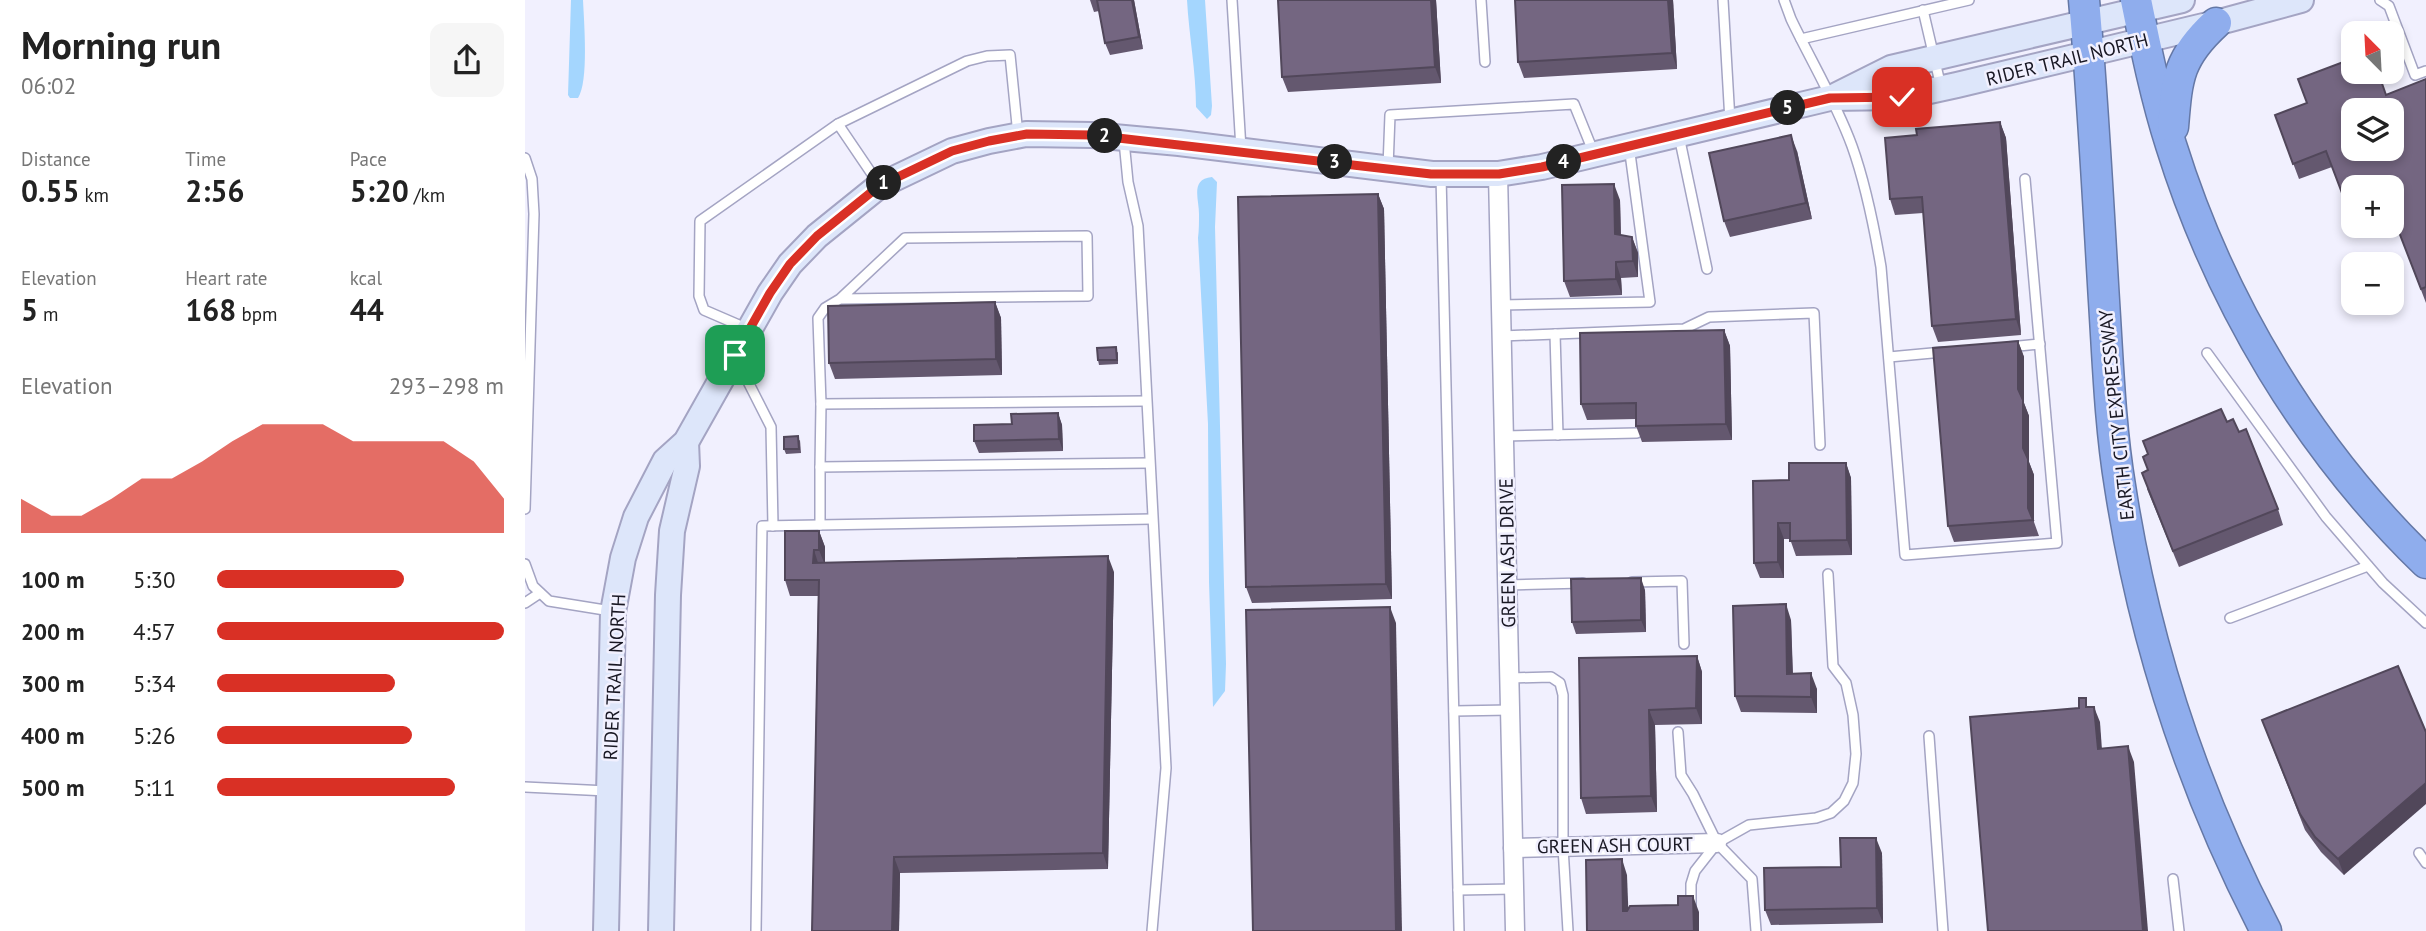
<!DOCTYPE html>
<html lang="en">
<head>
<meta charset="utf-8">
<style>
  :root { --surface:#fff; --page:#f6f6f6; --text:#222; --muted:#767676; --accent:#d93025 }
  body { margin:0; font-family:"PT Sans",sans-serif; background:var(--page); color:var(--text); height:100vh; display:flex; flex-direction:column; font-size:26px; white-space:nowrap }
  * { box-sizing:border-box; margin:0 }
  p { font-size:23px; color:var(--muted) }
  .icon { flex:none; width:38px; height:38px; fill:none; stroke:currentColor; stroke-width:2; stroke-linecap:round; stroke-linejoin:round }
  .map { position:relative; flex:1; overflow:hidden }
  .panel { display:flex; flex-direction:column; background:var(--surface); width:525px }
  .panel>* { flex:none }
  .needle { width:46px; rotate:336deg }
  .buttons { position:absolute; left:1816px; top:21px; display:grid; gap:14px }
  .buttons a { display:grid; place-items:center; width:63px; height:63px; border-radius:14px; background:var(--surface); box-shadow:0 4px 10px #0003; font-size:35px }
  .pin { position:absolute; display:grid; place-items:center; width:60px; height:60px; color:#fff; margin:-30px; border-radius:14px; box-shadow:0 4px 10px #0006 }
  .km { position:absolute; width:35px; height:35px; margin:-18px; border-radius:50%; background:#222; color:#fff; font-size:19px; line-height:35px; text-align:center }
  .round { display:grid; place-items:center; flex:none; width:74px; height:74px; border-radius:14px; background:var(--page) }
  .head { display:flex; align-items:center; justify-content:space-between; height:119px; padding:0 21px }
  h1 { font-size:38px; font-weight:700; line-height:52px }
  .metrics { display:grid; grid-template-columns:repeat(3,1fr); gap:10px; height:119px; padding:7px 21px }
  .metrics div { display:grid; align-content:center }
  .metrics b { font-size:30px; font-weight:700 }
  .metrics small { font-size:19px; font-weight:400 }
  .metrics p { font-size:19px }
  .chart { height:196px; padding:14px 21px }
  .chart p { display:flex; justify-content:space-between }
  .chart svg { width:100%; height:126px; margin-top:7px; fill:var(--accent); opacity:.7 }
  ul { padding:0 21px; list-style:none; font-size:23px }
  li { display:grid; grid-template-columns:112px 84px 1fr; align-items:center; height:52px }
  li i { height:18px; border-radius:9px; background:var(--accent) }
  main { display:flex; flex:1; min-height:0 }
  .map>svg:first-child { display:block }
</style>
</head>
<body>
<main>
<section class="panel">
<div class="head"><div><h1>Morning run</h1><p>06:02</p></div><a class="round"><svg class="icon" aria-label="share" viewBox="0 0 24 24"><path d="M12 15V3M7 8l5-5 5 5M5 13v7h14v-7"/></svg></a></div>
<div class="metrics">
<div><p>Distance</p><b>0.55<small> km</small></b></div>
<div><p>Time</p><b>2:56</b></div>
<div><p>Pace</p><b>5:20<small> /km</small></b></div>
</div>
<div class="metrics">
<div><p>Elevation</p><b>5<small> m</small></b></div>
<div><p>Heart rate</p><b>168<small> bpm</small></b></div>
<div><p>kcal</p><b>44</b></div>
</div>
<div class="chart"><p><span>Elevation</span>293–298 m</p>
<svg viewBox="0 0 160 44" preserveAspectRatio="none"><path d="M0 44V32L10 38L20 38L30 32L40 25L50 25L60 19L70 12L80 6L90 6L100 6L110 12L120 12L130 12L140 12L150 19L160 32V44z"/></svg>
</div>
<ul>
<li><b>100 m</b>5:30<i style="width:65%"></i></li>
<li><b>200 m</b>4:57<i style="width:100%"></i></li>
<li><b>300 m</b>5:34<i style="width:62%"></i></li>
<li><b>400 m</b>5:26<i style="width:68%"></i></li>
<li><b>500 m</b>5:11<i style="width:83%"></i></li>
</ul>
</section>
<div class="map">
<svg width="1901" height="931" viewBox="0 0 1901 931">
  <rect width="100%" height="100%" fill="#f1f0fe"/>
  <g fill="#a4d6fe">
    <path d="M46 0H58C59 22 64 82 53 98H45L43 95Z"/>
    <path d="M662 0H680L687 106 686 115 682 119 671 107C671 71 664 36 662 0Z"/>
    <path d="M687 177 692 182 690 227 701 664 700 691 688 707 684 582 683 424 673 238C674 230 674 222 674 214 674 199 665 179 687 177Z"/>
  </g>
  <g fill="none" stroke-linecap="round" stroke-linejoin="round">
    <defs>
      <g id="lane">
        <path d="M707 0 716 149"/>
        <path d="M956 0 960 62"/>
        <path d="M1198 0 1205 121"/>
        <path d="M1259 0 1266 19C1286 61 1311 102 1327 146 1341 185 1349 226 1356 267L1380 555 1532 543 1500 179"/>
        <path d="M1855 0 1864 6 1890 75 1901 71"/>
        <path d="M1398 10 1416 87"/>
        <path d="M1276 39 1444 0"/>
        <path d="M313 124 353 183"/>
        <path d="M1154 136 1182 269"/>
        <path d="M599 141 603 182 613 226 641 768 627 931"/>
        <path d="M0 158 7 179 9 214 0 509"/>
        <path d="M863 167 865 115 1049 104 1068 151"/>
        <path d="M916 176 934 931"/>
        <path d="M315 299 380 238 562 236 563 296 315 299 300 308 293 318 296 404 621 401"/>
        <path d="M976 305 1125 302 1104 146"/>
        <path d="M223 329 179 310 174 296 175 221 313 124 442 61 462 56 485 55 493 135"/>
        <path d="M1030 334 1033 435"/>
        <path d="M977 336 1159 329 1184 317 1289 313 1295 445"/>
        <path d="M1484 347 1515 344"/>
        <path d="M1682 353 1801 517 1858 583 1901 623"/>
        <path d="M1364 357 1418 352"/>
        <path d="M212 360 246 427 248 526"/>
        <path d="M979 436 1112 433"/>
        <path d="M295 467 296 404"/>
        <path d="M295 525V467L624 463"/>
        <path d="M0 564 8 586 24 601 86 611"/>
        <path d="M1107 582 1157 581 1159 644"/>
        <path d="M983 585 1058 583"/>
        <path d="M0 603 15 593"/>
        <path d="M1705 618 1843 566"/>
        <path d="M985 678 1026 677 1035 683 1038 695V847L1043 931"/>
        <path d="M929 711 985 710"/>
        <path d="M1153 732 1156 775 1168 794 1192 843 1227 879 1231 931"/>
        <path d="M1404 736 1418 931"/>
        <path d="M0 787 82 791"/>
        <path d="M1894 853 1901 863"/>
        <path d="M1648 879 1654 931"/>
        <path d="M933 890 989 889"/>
        <path d="M1166 905V884L1170 871 1192 843 1224 825 1291 818 1306 813 1319 801 1328 783 1331 754 1328 715 1321 683 1308 666 1303 574"/>
        <path d="M231 931 237 526 627 519"/>
      </g>
      <g id="street">
        <path d="M973 174 990 931"/>
        <path d="M988 848 1192 843"/>
      </g>
      <g id="secondary">
        <path d="M1312 95 1366 68 1657 0"/>
        <path d="M81 931 88 612 98 558 111 517 140 461 161 442 245 293 265 264 292 236 354 186 427 151 464 141 501 134 567 135 654 143 907 174H973L1017 167 1305 98 1377 97 1432 85 1691 23 1776 0"/>
        <path d="M136 931 143 595 147 531 162 466 161 442"/>
      </g>
      <g id="highway">
        <path d="M1559 0C1568 100 1573 201 1579 301 1583 363 1585 425 1595 486 1619 642 1668 791 1741 931"/>
        <path d="M1611 0C1621 49 1631 98 1646 145 1695 302 1783 449 1901 563"/>
        <path d="M1648 127C1652 78 1653 58 1691 23"/>
      </g>
    </defs>
    <use href="#lane" stroke="#a4a4c3" stroke-width="12"/>
    <use href="#street" stroke="#a4a4c3" stroke-width="21"/>
    <use href="#secondary" stroke="#a4a4c3" stroke-width="28"/>
    <use href="#highway" stroke="#6578a6" stroke-width="33"/>
    <use href="#lane" stroke="#fff" stroke-width="9"/>
    <use href="#street" stroke="#fff" stroke-width="18"/>
    <use href="#secondary" stroke="#dde6fa" stroke-width="24"/>
    <use href="#highway" stroke="#8faded" stroke-width="30"/>
  </g>
  <g fill="#64586f">
    <path d="M565 0H609L618 49 585 55 580 43 574 11 569 12Z"/>
    <path d="M753 0H911L916 83 763 92 757 77Z"/>
    <path d="M990 0H1148L1152 69 999 78 993 62Z"/>
    <path d="M1901 79V303L1867 214V187H1829V207L1823 209 1807 167 1774 179 1750 115 1861 95Z"/>
    <path d="M1475 122 1481 138 1496 335 1413 342 1407 326 1398 213 1370 215 1365 199 1392 135Z"/>
    <path d="M1272 151 1287 219 1205 237 1199 221Z"/>
    <path d="M853 194 859 209 867 599 727 603 721 587Z"/>
    <path d="M1095 200 1096 235 1107 237 1113 253V277L1096 278 1097 295 1045 297 1039 281Z"/>
    <path d="M470 302 476 318 477 375 310 379 304 363Z"/>
    <path d="M1199 330 1205 346 1207 440 1117 442 1111 426V419L1062 420 1056 404Z"/>
    <path d="M1493 341 1499 357V403L1504 416V462L1509 475V522L1514 536 1429 542 1423 526Z"/>
    <path d="M593 352V364L574 365 573 360Z"/>
    <path d="M533 413 537 425 538 451 454 453 449 441 487 424Z"/>
    <path d="M1702 422 1714 432 1753 509 1758 525 1654 567 1622 489 1623 470Z"/>
    <path d="M275 440 276 453 261 454 259 449Z"/>
    <path d="M1321 463 1326 478 1327 555 1271 556 1265 539H1259V578H1235L1229 563 1264 480Z"/>
    <path d="M294 531 300 547V563L589 572 583 869 375 873 374 931H287L293 596H265L260 580Z"/>
    <path d="M1120 590 1121 632 1051 634 1047 622Z"/>
    <path d="M1266 620 1268 673 1292 689V713L1216 712 1210 696Z"/>
    <path d="M1172 656 1177 672V724L1130 725 1132 812 1061 814 1056 798 1054 658Z"/>
    <path d="M1901 732 1819 875 1796 852 1780 830 1743 736Z"/>
    <path d="M1357 853 1358 923 1246 925 1240 910 1316 867Z"/>
  </g>
  <g fill="#51475a">
    <path d="M607 0H609L618 49 614 37Z"/>
    <path d="M906 0H911L916 83 910 67Z"/>
    <path d="M1143 0H1148L1152 69 1147 53Z"/>
    <path d="M1475 122 1481 138 1496 335 1491 319Z"/>
    <path d="M1266 135 1272 151 1287 219 1281 203Z"/>
    <path d="M1089 184 1095 200 1096 249 1090 234Z"/>
    <path d="M853 194 859 209 867 599 861 584Z"/>
    <path d="M1107 237 1113 253V277L1108 261Z"/>
    <path d="M1091 262 1096 278 1097 295 1091 279Z"/>
    <path d="M470 302 476 318 477 375 471 359Z"/>
    <path d="M1199 330 1205 346 1207 440 1201 424Z"/>
    <path d="M1493 341 1499 357V403L1504 416V462L1509 475V522L1503 508 1493 389Z"/>
    <path d="M533 413 537 425 538 451 534 439Z"/>
    <path d="M1321 463 1326 478 1327 555 1322 540Z"/>
    <path d="M1253 523 1259 539V578L1253 562Z"/>
    <path d="M294 531 300 547V565L294 550Z"/>
    <path d="M289 550 294 566 288 563Z"/>
    <path d="M583 556 589 572 583 869 578 853Z"/>
    <path d="M1116 578 1120 590 1121 632 1116 620Z"/>
    <path d="M1261 604 1266 620 1268 689 1262 674Z"/>
    <path d="M865 607 871 623 877 931H871Z"/>
    <path d="M1172 656 1177 672V724L1171 708Z"/>
    <path d="M1286 673 1292 689V713L1286 697Z"/>
    <path d="M1569 707 1575 722 1578 764 1573 749Z"/>
    <path d="M1124 710 1130 725 1132 812 1126 796Z"/>
    <path d="M1603 746 1609 762 1623 931H1618Z"/>
    <path d="M1901 783V804L1819 875 1813 859Z"/>
    <path d="M1351 838 1357 853 1358 923 1352 908Z"/>
    <path d="M369 857 375 873 374 931H367Z"/>
    <path d="M1097 859 1102 875 1104 927 1098 911Z"/>
    <path d="M1168 896 1174 912V931H1169Z"/>
  </g>
  <g fill="#746681" stroke="#51475a" stroke-width="2" fill-rule="evenodd">
    <path d="M572 0H607L614 37 580 43Z"/>
    <path d="M753 0H906L910 67 757 77Z"/>
    <path d="M990 0H1143L1147 53 993 62Z"/>
    <path d="M1829 58V72H1853L1861 95 1901 79V287L1896 289 1867 214V187H1857L1854 179 1833 187H1829V189L1817 193 1801 151 1768 164 1750 115 1782 103 1773 79ZM1829 110H1867V149H1829Z"/>
    <path d="M1475 122 1491 319 1407 326 1397 197 1365 199 1360 138 1392 135 1391 129Z"/>
    <path d="M1266 135 1281 203 1199 221 1184 153Z"/>
    <path d="M1089 184 1090 234 1107 237 1108 261 1091 262V279L1039 281 1037 185Z"/>
    <path d="M853 194 861 584 721 587 713 197Z"/>
    <path d="M470 302 471 359 304 363 303 306Z"/>
    <path d="M1199 330 1201 424 1111 426V403L1056 404 1055 333Z"/>
    <path d="M1493 341V389L1498 400V448L1503 459V508L1508 520 1423 526 1408 348Z"/>
    <path d="M591 347 592 360H573L572 348Z"/>
    <path d="M1696 409 1702 422 1708 419 1714 432 1721 429 1753 509 1648 551 1617 473 1623 470 1618 457 1623 454 1618 441Z"/>
    <path d="M533 413 534 439 449 441V425L487 424 486 414Z"/>
    <path d="M273 436 274 449H259V437Z"/>
    <path d="M1264 463H1321L1322 540 1265 541V523H1253V562L1229 563 1228 481 1264 480Z"/>
    <path d="M260 531H294V550H289L288 563 583 556 578 853 369 857 367 931H287L294 580H260Z"/>
    <path d="M1116 578V620L1047 622 1046 579Z"/>
    <path d="M1261 604 1262 674 1286 673V697L1210 696 1208 606Z"/>
    <path d="M865 607 871 931H728L721 610Z"/>
    <path d="M1172 656 1171 708 1124 710 1126 796 1056 798 1054 658Z"/>
    <path d="M1873 666 1901 732V783L1813 859 1790 837 1775 814 1737 720Z"/>
    <path d="M1554 698H1561V707H1569L1573 749 1603 746 1618 931H1463L1445 717 1554 708Z"/>
    <path d="M1315 838H1351L1352 908 1240 910 1239 868 1316 867Z"/>
    <path d="M1097 859 1098 911H1102L1105 906 1153 905V896H1168L1169 931H1062L1061 860Z"/>
  </g>
  <g fill="none" stroke-linecap="round" stroke-linejoin="round">
    <defs>
      <path id="route" d="M210 355 245 293 265 264 292 236 354 186 427 151 464 141 502 134 567 135 906 174H974L1017 167 1305 98 1377 97"/>
    </defs>
    <use href="#route" stroke="#fff" stroke-width="14"/>
    <use href="#route" stroke="#d93025" stroke-width="9"/>
  </g>
  <g text-anchor="middle" dominant-baseline="central" stroke-width="5" stroke-linejoin="round" paint-order="stroke">
    <g font-size="19" fill="#181723" stroke="#f1f0fe">
      <text transform="translate(1542 59) rotate(-14)">RIDER TRAIL NORTH</text>
      <text transform="translate(1591 415) rotate(-96)">EARTH CITY EXPRESSWAY</text>
      <text transform="translate(982 553) rotate(-91)">GREEN ASH DRIVE</text>
      <text transform="translate(89 677) rotate(-87)">RIDER TRAIL NORTH</text>
      <text transform="translate(1090 845) rotate(-1)">GREEN ASH COURT</text>
    </g>
  </g>
</svg>
<div class="buttons">
<a><svg class="needle" viewBox="-14 -14 28 28"><path d="M0-13l5 13h-10z" fill="#e53935"/><path d="M0 13l5-13h-10z" fill="#767676"/></svg></a>
<a><svg class="icon" aria-label="layers" viewBox="0 0 24 24"><path d="M12 4l9 5-9 5-9-5zM3 14l9 5 9-5"/></svg></a>
<a>+</a>
<a>−</a>
</div>
<div class="pin" style="left:210px;top:355px;background:#1e9e55"><svg class="icon" aria-label="arrive" viewBox="0 0 24 24"><path d="M6 21V4h12l-3 4 3 4H6"/></svg></div>
<div class="pin" style="left:1377px;top:97px;background:#d93025"><svg class="icon" aria-label="check" viewBox="0 0 24 24"><path d="M5 12l5 5 9-10"/></svg></div>
<b class="km" style="left:359px;top:183px">1</b>
<b class="km" style="left:580px;top:136px">2</b>
<b class="km" style="left:810px;top:162px">3</b>
<b class="km" style="left:1039px;top:162px">4</b>
<b class="km" style="left:1263px;top:108px">5</b>
</div>
</main>
</body>
</html>
